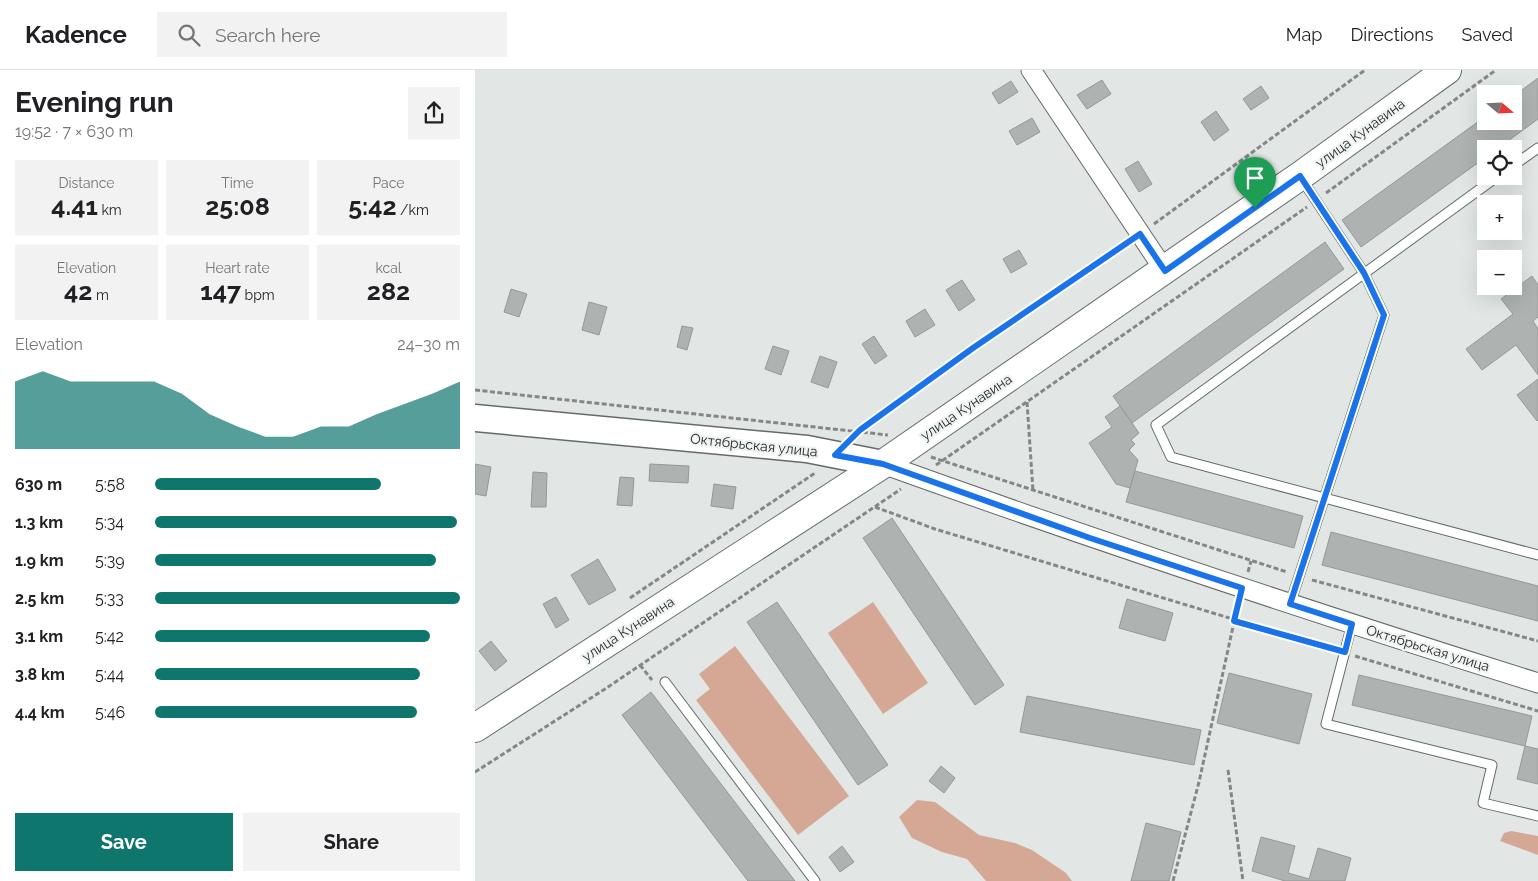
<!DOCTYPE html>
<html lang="en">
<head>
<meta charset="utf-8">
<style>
  :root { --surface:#fff; --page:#f2f2f2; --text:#202124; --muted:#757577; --line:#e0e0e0; --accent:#0f766e }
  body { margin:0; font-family:Raleway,sans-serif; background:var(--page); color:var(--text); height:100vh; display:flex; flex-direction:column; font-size:19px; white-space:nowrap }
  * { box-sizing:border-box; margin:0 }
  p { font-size:16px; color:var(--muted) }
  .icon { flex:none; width:28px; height:28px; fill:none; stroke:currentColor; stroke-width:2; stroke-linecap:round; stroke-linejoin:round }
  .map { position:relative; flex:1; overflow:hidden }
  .side { display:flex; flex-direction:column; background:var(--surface); width:475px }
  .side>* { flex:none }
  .needle { width:32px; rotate:109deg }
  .tools { position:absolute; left:1002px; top:15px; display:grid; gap:10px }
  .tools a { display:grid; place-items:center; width:45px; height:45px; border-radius:0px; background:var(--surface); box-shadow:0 5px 20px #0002; font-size:25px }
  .pin { position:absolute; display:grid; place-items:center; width:42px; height:42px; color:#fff; margin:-51px -21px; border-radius:50% 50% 50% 0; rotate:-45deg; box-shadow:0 0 5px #0007 }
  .pin .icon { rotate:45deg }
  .round { display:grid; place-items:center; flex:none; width:52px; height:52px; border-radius:0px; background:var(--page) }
  .summary { display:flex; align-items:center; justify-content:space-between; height:85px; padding:0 15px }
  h1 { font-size:28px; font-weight:700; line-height:38px }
  .metrics { display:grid; grid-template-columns:repeat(3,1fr); gap:8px; height:85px; padding:5px 15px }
  .metrics div { display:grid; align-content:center; border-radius:0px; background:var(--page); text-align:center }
  .metrics b { font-size:25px; font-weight:700 }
  .metrics small { font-size:14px; font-weight:400 }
  .metrics p { font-size:14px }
  .chart { height:140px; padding:10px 15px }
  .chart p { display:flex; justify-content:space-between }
  .chart svg { width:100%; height:90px; margin-top:5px; fill:var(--accent); opacity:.7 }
  .button { display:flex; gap:10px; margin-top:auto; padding:10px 15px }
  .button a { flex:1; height:58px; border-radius:0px; background:var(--accent); color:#fff; font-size:20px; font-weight:700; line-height:58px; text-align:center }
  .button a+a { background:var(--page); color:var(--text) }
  ul { padding:0 15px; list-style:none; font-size:16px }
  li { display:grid; grid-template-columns:80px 60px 1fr; align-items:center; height:38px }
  li i { height:12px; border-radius:6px; background:var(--accent) }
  header { display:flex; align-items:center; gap:30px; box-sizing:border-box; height:70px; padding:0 25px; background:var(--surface); border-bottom:1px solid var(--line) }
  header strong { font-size:24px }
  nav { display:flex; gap:28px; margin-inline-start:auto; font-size:18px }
  .search { width:350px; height:45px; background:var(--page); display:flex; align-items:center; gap:12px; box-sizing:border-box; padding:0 18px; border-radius:0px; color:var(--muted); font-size:19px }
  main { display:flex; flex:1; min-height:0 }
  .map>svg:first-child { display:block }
</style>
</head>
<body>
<header>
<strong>Kadence</strong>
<div class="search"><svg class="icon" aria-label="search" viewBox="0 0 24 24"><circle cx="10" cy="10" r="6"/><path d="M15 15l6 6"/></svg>Search here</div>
<nav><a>Map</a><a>Directions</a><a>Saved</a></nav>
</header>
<main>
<section class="side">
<div class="summary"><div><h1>Evening run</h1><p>19:52 · 7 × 630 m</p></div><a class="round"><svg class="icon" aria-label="share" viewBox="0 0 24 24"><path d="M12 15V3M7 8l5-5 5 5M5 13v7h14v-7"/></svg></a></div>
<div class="metrics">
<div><p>Distance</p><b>4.41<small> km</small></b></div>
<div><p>Time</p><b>25:08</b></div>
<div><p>Pace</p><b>5:42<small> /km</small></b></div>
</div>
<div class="metrics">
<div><p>Elevation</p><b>42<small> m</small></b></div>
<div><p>Heart rate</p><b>147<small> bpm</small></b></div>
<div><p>kcal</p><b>282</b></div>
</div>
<div class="chart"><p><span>Elevation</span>24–30 m</p>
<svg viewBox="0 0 160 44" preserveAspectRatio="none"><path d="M0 44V11L10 6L20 11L30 11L40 11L50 11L60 17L70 27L80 33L90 38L100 38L110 33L120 33L130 27L140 22L150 17L160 11V44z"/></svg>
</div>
<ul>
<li><b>630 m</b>5:58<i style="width:74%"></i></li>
<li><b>1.3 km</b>5:34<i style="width:99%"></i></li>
<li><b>1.9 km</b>5:39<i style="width:92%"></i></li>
<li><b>2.5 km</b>5:33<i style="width:100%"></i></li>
<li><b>3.1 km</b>5:42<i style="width:90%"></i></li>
<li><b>3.8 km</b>5:44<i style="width:87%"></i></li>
<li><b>4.4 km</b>5:46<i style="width:86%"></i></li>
</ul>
<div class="button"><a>Save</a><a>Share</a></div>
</section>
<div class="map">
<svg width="1063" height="811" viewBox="0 0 1063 811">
  <rect width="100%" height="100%" fill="#e2e7e5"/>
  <g fill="#d5a896">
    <path d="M398 532 453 613 408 644 353 563Z"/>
    <path d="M260 576 374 726 323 765 221 630 235 619 224 604Z"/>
    <path d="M442 730 460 732 504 765 540 773 557 780 591 803 597 811H511L492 789 467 782 437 768 424 747Z"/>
    <path d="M1036 761 1063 766V785L1025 771 1029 763Z"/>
  </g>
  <g fill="#aeb3b1" stroke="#949997">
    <path d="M1063 8V49L1022 79H1011V87L886 177 867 150 1011 46V51H1039V26Z"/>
    <path d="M627 10 636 24 612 39 602 25Z"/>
    <path d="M536 11 543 22 524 34 517 23Z"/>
    <path d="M786 16 794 28 776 40 768 29Z"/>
    <path d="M741 41 754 60 739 71 726 52Z"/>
    <path d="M557 48 565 62 542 75 534 61Z"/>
    <path d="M663 91 677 114 664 122 650 99Z"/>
    <path d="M850 172 869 199 657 353 638 326Z"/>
    <path d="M544 180 552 194 536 203 528 189Z"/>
    <path d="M1057 206 1063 215V247L1058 251 1063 259V305L1041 275 1007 300 991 279 1038 244 1026 229Z"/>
    <path d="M487 210 500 230 484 241 471 220Z"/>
    <path d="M36 219 52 224 44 247 29 242Z"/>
    <path d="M114 232 132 237 124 265 107 260Z"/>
    <path d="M450 239 460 255 440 267 431 251Z"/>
    <path d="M207 256 218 258 212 280 202 277Z"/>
    <path d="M399 266 412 286 400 294 387 274Z"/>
    <path d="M298 276 314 281 306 305 290 299Z"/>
    <path d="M345 286 362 292 353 318 336 312Z"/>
    <path d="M1063 309V350L1062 351 1042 325Z"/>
    <path d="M645 336 664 363 656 370 660 374 654 380 663 390 655 418 641 414 614 373 637 357 630 347Z"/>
    <path d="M0 394 16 397 11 426 0 424Z"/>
    <path d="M175 394 214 396 213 413 174 411Z"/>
    <path d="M660 401 828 446 819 478 651 432Z"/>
    <path d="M58 402 72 403 71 437H56Z"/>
    <path d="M145 407 159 408 157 436 142 435Z"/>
    <path d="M239 414 261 417 258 439 236 436Z"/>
    <path d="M417 448 529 615 500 635 388 468Z"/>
    <path d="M856 462 1063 516V551L847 495Z"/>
    <path d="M123 489 141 520 114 535 96 505Z"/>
    <path d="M81 527 94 550 81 558 68 534Z"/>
    <path d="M652 529 698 543 690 571 644 558Z"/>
    <path d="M302 532 413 695 383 715 272 552Z"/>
    <path d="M16 571 32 591 20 601 4 581Z"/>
    <path d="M754 603 837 624 824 674 742 653Z"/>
    <path d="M884 605 1057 646 1050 676 877 635Z"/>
    <path d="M176 622 320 811H273L147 645Z"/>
    <path d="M552 626 726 660 719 695 545 662Z"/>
    <path d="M1050 676 1063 679V714L1042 709Z"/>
    <path d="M466 696 480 708 469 723 454 711Z"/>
    <path d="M671 753 706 762 694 811H656Z"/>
    <path d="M786 767 820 776 813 803 834 809 843 778 876 788 870 811H810L777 801Z"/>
    <path d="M367 776 379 792 365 802 354 787Z"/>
  </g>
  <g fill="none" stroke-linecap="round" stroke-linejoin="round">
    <defs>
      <g id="service">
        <path d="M1039 95 1063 78"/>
        <path d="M1023 106 681 355 696 387 1063 485"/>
        <path d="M815 534 909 245 889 203 826 108"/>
        <path d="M877 554 851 654 1017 695 1008 733 1063 746"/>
        <path d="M190 612 340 811"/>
      </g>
      <g id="minor">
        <path d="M556 0 690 201"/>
        <path d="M408 394C625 472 843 544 1063 613"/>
      </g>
      <path id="secondary" d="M0 348 332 379 408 394"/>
      <path id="primary" d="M0 658 408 394 825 106 972 0"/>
    </defs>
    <use href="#service" stroke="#656a68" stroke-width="11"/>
    <use href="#minor" stroke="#656a68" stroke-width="21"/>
    <use href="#secondary" stroke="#656a68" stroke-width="29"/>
    <use href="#primary" stroke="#656a68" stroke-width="30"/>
    <g stroke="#848786" stroke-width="3" stroke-dasharray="5 2.5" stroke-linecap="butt">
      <path d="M851 123 1021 0"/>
      <path d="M679 154 890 0"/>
      <path d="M0 320 413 365"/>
      <path d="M552 332 558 421"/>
      <path d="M379 366 498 278 652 173"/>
      <path d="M456 387 812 502"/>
      <path d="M461 395 832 137"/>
      <path d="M400 437 460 459 857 579"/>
      <path d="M773 502 776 491"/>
      <path d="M837 510 1063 571"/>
      <path d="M155 528 340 403"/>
      <path d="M880 586 1063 641"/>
      <path d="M165 595 177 610"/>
      <path d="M753 700 768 811"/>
      <path d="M0 702 130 619 426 419"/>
      <path d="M698 811 724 712 763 534"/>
    </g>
    <use href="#service" stroke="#fff" stroke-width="9"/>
    <use href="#minor" stroke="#fff" stroke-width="19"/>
    <use href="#secondary" stroke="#fff" stroke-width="26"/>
    <use href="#primary" stroke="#fff" stroke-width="28"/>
  </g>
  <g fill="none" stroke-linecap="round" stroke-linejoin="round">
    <defs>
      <path id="route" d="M825 106 889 203 909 245 815 534 877 554 870 582 759 551 767 518 615 468 408 394 360 385 385 360 498 278 665 164 690 201Z"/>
    </defs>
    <use href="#route" stroke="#fff" stroke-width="10"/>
    <use href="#route" stroke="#1a73e8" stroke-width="6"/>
  </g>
  <g text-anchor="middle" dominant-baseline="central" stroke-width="4.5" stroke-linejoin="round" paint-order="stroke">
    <g font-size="14" fill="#272928" stroke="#eff4f2">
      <text transform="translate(885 63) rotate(-36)">улица Кунавина</text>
      <text transform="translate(491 337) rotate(-34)">улица Кунавина</text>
      <text transform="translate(279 375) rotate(6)">Октябрьская улица</text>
      <text transform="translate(153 559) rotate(-33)">улица Кунавина</text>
      <text transform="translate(953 578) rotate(17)">Октябрьская улица</text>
    </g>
  </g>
</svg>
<div class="tools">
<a><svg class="needle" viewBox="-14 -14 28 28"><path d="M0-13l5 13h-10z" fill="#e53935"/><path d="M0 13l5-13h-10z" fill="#757577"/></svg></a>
<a><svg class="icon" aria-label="locate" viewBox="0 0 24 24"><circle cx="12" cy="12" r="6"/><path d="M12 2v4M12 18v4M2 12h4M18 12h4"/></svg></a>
<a>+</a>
<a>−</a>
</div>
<div class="pin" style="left:780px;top:138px;background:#1e9e55"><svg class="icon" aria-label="arrive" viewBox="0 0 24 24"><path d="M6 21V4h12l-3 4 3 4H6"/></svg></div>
</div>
</main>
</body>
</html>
